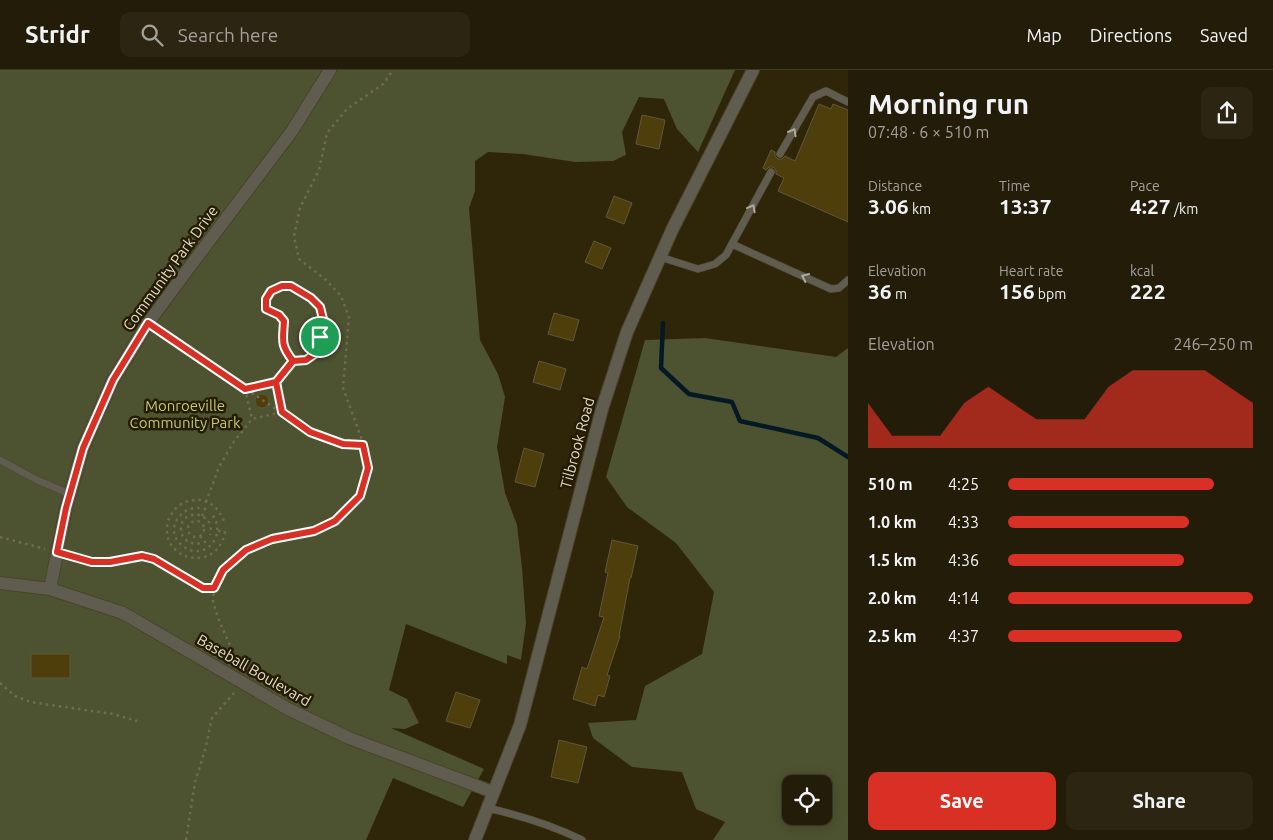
<!DOCTYPE html>
<html lang="en">
<head>
<meta charset="utf-8">
<style>
  :root { --surface:#231c08; --page:#2b2512; --text:#f1f3f6; --muted:#a3a19c; --line:#403a29; --accent:#d93025 }
  body { margin:0; font-family:Ubuntu,sans-serif; background:var(--page); color:var(--text); height:100vh; display:flex; flex-direction:column; font-size:19px; white-space:nowrap }
  * { box-sizing:border-box; margin:0 }
  p { font-size:16px; color:var(--muted) }
  .icon { flex:none; width:28px; height:28px; fill:none; stroke:currentColor; stroke-width:2; stroke-linecap:round; stroke-linejoin:round }
  .map { position:relative; flex:1; overflow:hidden }
  .drawer { display:flex; flex-direction:column; background:var(--surface); width:425px }
  .drawer>* { flex:none }
  .fabs { position:absolute; left:782px; top:705px; display:grid; gap:10px }
  .fabs a { display:grid; place-items:center; width:50px; height:50px; border-radius:10px; background:var(--surface); box-shadow:0 2px 12px #0003,0 0 0 1px var(--line); font-size:25px }
  .pin { position:absolute; display:grid; place-items:center; width:42px; height:42px; color:#fff; margin:-21px; border:2px solid #fff; border-radius:50%; box-shadow:0 1px 5px #0007 }
  .round { display:grid; place-items:center; flex:none; width:52px; height:52px; border-radius:10px; background:var(--page) }
  .headline { display:flex; align-items:center; justify-content:space-between; height:85px; padding:0 20px }
  h1 { font-size:28px; font-weight:700; line-height:38px }
  .figures { display:grid; grid-template-columns:repeat(3,1fr); gap:8px; height:85px; padding:5px 20px }
  .figures div { display:grid; align-content:center }
  .figures b { font-size:21px; font-weight:700 }
  .figures small { font-size:14px; font-weight:400 }
  .figures p { font-size:14px }
  .chart { height:140px; padding:10px 20px }
  .chart p { display:flex; justify-content:space-between }
  .chart svg { width:100%; height:90px; margin-top:5px; fill:var(--accent); opacity:.7 }
  .primary-button { display:flex; gap:10px; margin-top:auto; padding:10px 20px }
  .primary-button a { flex:1; height:58px; border-radius:10px; background:var(--accent); color:#fff; font-size:20px; font-weight:700; line-height:58px; text-align:center }
  .primary-button a+a { background:var(--page); color:var(--text) }
  ul { padding:0 20px; list-style:none; font-size:16px }
  li { display:grid; grid-template-columns:80px 60px 1fr; align-items:center; height:38px }
  li i { height:12px; border-radius:6px; background:var(--accent) }
  header { display:flex; align-items:center; gap:30px; box-sizing:border-box; height:70px; padding:0 25px; background:var(--surface); border-bottom:1px solid var(--line) }
  header strong { font-size:24px }
  nav { display:flex; gap:28px; margin-inline-start:auto; font-size:18px }
  .search { width:350px; height:45px; background:var(--page); display:flex; align-items:center; gap:12px; box-sizing:border-box; padding:0 18px; border-radius:10px; color:var(--muted); font-size:19px }
  main { display:flex; flex:1; min-height:0 }
  .map>svg:first-child { display:block }
</style>
</head>
<body>
<header>
<strong>Stridr</strong>
<div class="search"><svg class="icon" aria-label="search" viewBox="0 0 24 24"><circle cx="10" cy="10" r="6"/><path d="M15 15l6 6"/></svg>Search here</div>
<nav><a>Map</a><a>Directions</a><a>Saved</a></nav>
</header>
<main>
<div class="map">
<svg width="848" height="770" viewBox="0 0 848 770">
  <rect width="100%" height="100%" fill="#2f260a"/>
  <g fill="#4d5330" fill-rule="evenodd">
    <path d="M0 0H735L698 82 677 59 664 29 639 27 622 62 626 85 613 91 575 92 523 84 488 82 475 91V121L469 138 480 270 498 304 505 327 497 377 505 423 517 455 522 498 526 553 521 590 507 585V594L406 554 389 620 407 629 419 653 405 659 391 658 484 699 463 737 393 708 366 770H0Z"/>
    <path d="M705 268 836 287 848 278V770H713L725 752 696 739 682 702 632 697 593 668 588 653 636 650 645 616 702 584 714 522 676 473 627 437 606 407 645 270ZM791 714H824V746H791Z"/>
  </g>
  <g fill="none" stroke-linecap="round" stroke-linejoin="round">
    <path stroke="#051924" stroke-width="4.5" d="M663 253 661 298 689 324 732 332 740 351 818 368 848 387"/>
  </g>
  <g fill="#4d3e0c" stroke="#61573b">
    <path d="M819 34 831 39 833 34 848 40V152L778 121 784 108 776 104V100L773 97H769L766 100 763 98 771 80 775 82V86L778 89H782L785 86 795 91Z"/>
    <path d="M642 45 665 50 659 79 636 74Z"/>
    <path d="M614 126 632 133 624 154 606 147Z"/>
    <path d="M594 171 611 178 602 199 585 192Z"/>
    <path d="M554 243 579 250 573 271 548 264Z"/>
    <path d="M539 291 566 299 560 320 533 312Z"/>
    <circle cx="262" cy="331" r="7"/>
    <path d="M524 378 544 384 535 417 515 412Z"/>
    <path d="M612 470 638 476 631 508H630L619 566H620L607 605 610 606 604 627 598 625 595 636 573 629 582 597 587 599 604 547 599 546 608 503 605 502Z"/>
    <rect x="31" y="584" width="39" height="24"/>
    <path d="M456 622 480 630 470 658 446 651Z"/>
    <path d="M559 670 587 677 578 713 551 707Z"/>
  </g>
  <g fill="none" stroke-linecap="round" stroke-linejoin="round">
    <defs>
      <g id="service">
        <path d="M780 84 813 27 826 21 848 32"/>
        <path d="M732 174 831 219 839 218 848 210"/>
        <path d="M660 187 698 199 715 194 726 185 771 102"/>
        <path d="M0 390 37 410 70 424"/>
        <path d="M487 738C519 745 552 755 582 770"/>
      </g>
      <g id="minor">
        <path d="M0 513 50 519 123 543 288 639 349 668 493 722"/>
        <path d="M50 519 66 438 83 378 113 310 148 253 191 195 292 61 330 0"/>
      </g>
      <path id="tertiary" d="M475 770 520 655 602 339 627 262 672 160 753 0"/>
    </defs>
    <use href="#service" stroke="#4b4329" stroke-width="8"/>
    <use href="#minor" stroke="#4b4329" stroke-width="14"/>
    <use href="#tertiary" stroke="#4b4329" stroke-width="14"/>
    <g stroke="#716a52" stroke-width="2.5" stroke-dasharray="2.5 4" stroke-linecap="butt">
      <path d="M160 261 310 362 343 374 363 375"/>
      <path d="M276 312 293 291 306 290 316 283 320 267 323 249 320 237 311 228 291 216H282L271 221 266 229V239L279 245 284 251C283 271 280 274 293 291"/>
      <path d="M206 432 219 397 233 373 252 349 282 342 276 312 245 319 252 349"/>
      <path d="M202 446 205 439C181 432 162 461 183 476 205 493 229 464 211 443"/>
      <circle cx="196" cy="459" r="8"/>
      <path d="M218 461 225 462C217 505 158 490 168 451 171 443 176 437 183 433 203 424 219 435 225 454"/>
      <path d="M200 466 205 472C198 474 192 475 186 470 183 467 181 464 181 459 181 437 216 441 210 465"/>
      <path d="M0 467 45 479"/>
      <path d="M69 485 92 492H110L142 486 154 489 203 518H214"/>
      <path d="M236 593V589L218 548 213 531 214 518 223 500 247 480 273 469 314 461 335 451 360 425 368 398 361 367 343 318 349 247 341 226 325 209 299 189 294 166 300 138 319 100 327 63 347 39 383 14 393 0"/>
      <path d="M0 613 15 626 30 632 113 644 137 651"/>
      <path d="M186 770 195 712 205 680 212 648 234 623"/>
    </g>
    <use href="#service" stroke="#605d50" stroke-width="7"/>
    <use href="#minor" stroke="#605d50" stroke-width="12"/>
    <use href="#tertiary" stroke="#605d50" stroke-width="12"/>
  </g>
  <defs><path id="oneway-chevron" d="M-2-3.5L2.5 0L-2 3.5" fill="none" stroke-width="1.6" stroke-linecap="round" stroke-linejoin="round" transform="scale(1.25)"/></defs>
  <g stroke="#ada99a">
    <use href="#oneway-chevron" transform="translate(793 62) rotate(-60)"/>
    <use href="#oneway-chevron" transform="translate(752 138) rotate(-61)"/>
    <use href="#oneway-chevron" transform="translate(805 207) rotate(-155)"/>
  </g>
  <g fill="none" stroke-linecap="round" stroke-linejoin="round">
    <defs>
      <path id="route" d="M320 267 316 283 306 290 293 291 276 312 245 319 148 253 113 310 83 378 66 438 57 482 92 492H110L142 486 154 489 203 518H214L223 500 246 480 272 469 314 461 335 451 360 426 368 398 363 375 343 374 310 362 282 342 276 312 293 291C280 274 283 271 284 251L279 245 266 239V229L271 221 282 216H291L311 228 320 237 323 249 320 267"/>
    </defs>
    <use href="#route" stroke="#fff" stroke-width="10"/>
    <use href="#route" stroke="#d93025" stroke-width="6"/>
  </g>
  <g text-anchor="middle" dominant-baseline="central" stroke-width="5" stroke-linejoin="round" paint-order="stroke">
    <g font-size="15" fill="#e0dbcb" stroke="#251c02">
      <text transform="translate(170 198) rotate(-54)">Community Park Drive</text>
      <text transform="translate(577 373) rotate(-75)">Tilbrook Road</text>
      <text transform="translate(254 600) rotate(30)">Baseball Boulevard</text>
    </g>
    <g font-size="15" fill="#becb71" stroke="#251c02">
      <text x="185" y="335">Monroeville<tspan x="185" dy="17">Community Park</tspan></text>
    </g>
  </g>
</svg>
<div class="fabs">
<a><svg class="icon" aria-label="locate" viewBox="0 0 24 24"><circle cx="12" cy="12" r="6"/><path d="M12 2v4M12 18v4M2 12h4M18 12h4"/></svg></a>
</div>
<div class="pin" style="left:320px;top:267px;background:#1e9e55"><svg class="icon" aria-label="arrive" viewBox="0 0 24 24"><path d="M6 21V4h12l-3 4 3 4H6"/></svg></div>
</div>
<section class="drawer">
<div class="headline"><div><h1>Morning run</h1><p>07:48 · 6 × 510 m</p></div><a class="round"><svg class="icon" aria-label="share" viewBox="0 0 24 24"><path d="M12 15V3M7 8l5-5 5 5M5 13v7h14v-7"/></svg></a></div>
<div class="figures">
<div><p>Distance</p><b>3.06<small> km</small></b></div>
<div><p>Time</p><b>13:37</b></div>
<div><p>Pace</p><b>4:27<small> /km</small></b></div>
</div>
<div class="figures">
<div><p>Elevation</p><b>36<small> m</small></b></div>
<div><p>Heart rate</p><b>156<small> bpm</small></b></div>
<div><p>kcal</p><b>222</b></div>
</div>
<div class="chart"><p><span>Elevation</span>246–250 m</p>
<svg viewBox="0 0 160 44" preserveAspectRatio="none"><path d="M0 44V22L10 38L20 38L30 38L40 22L50 14L60 22L70 30L80 30L90 30L100 14L110 6L120 6L130 6L140 6L150 14L160 22V44z"/></svg>
</div>
<ul>
<li><b>510 m</b>4:25<i style="width:84%"></i></li>
<li><b>1.0 km</b>4:33<i style="width:74%"></i></li>
<li><b>1.5 km</b>4:36<i style="width:72%"></i></li>
<li><b>2.0 km</b>4:14<i style="width:100%"></i></li>
<li><b>2.5 km</b>4:37<i style="width:71%"></i></li>
</ul>
<div class="primary-button"><a>Save</a><a>Share</a></div>
</section>
</main>
</body>
</html>
